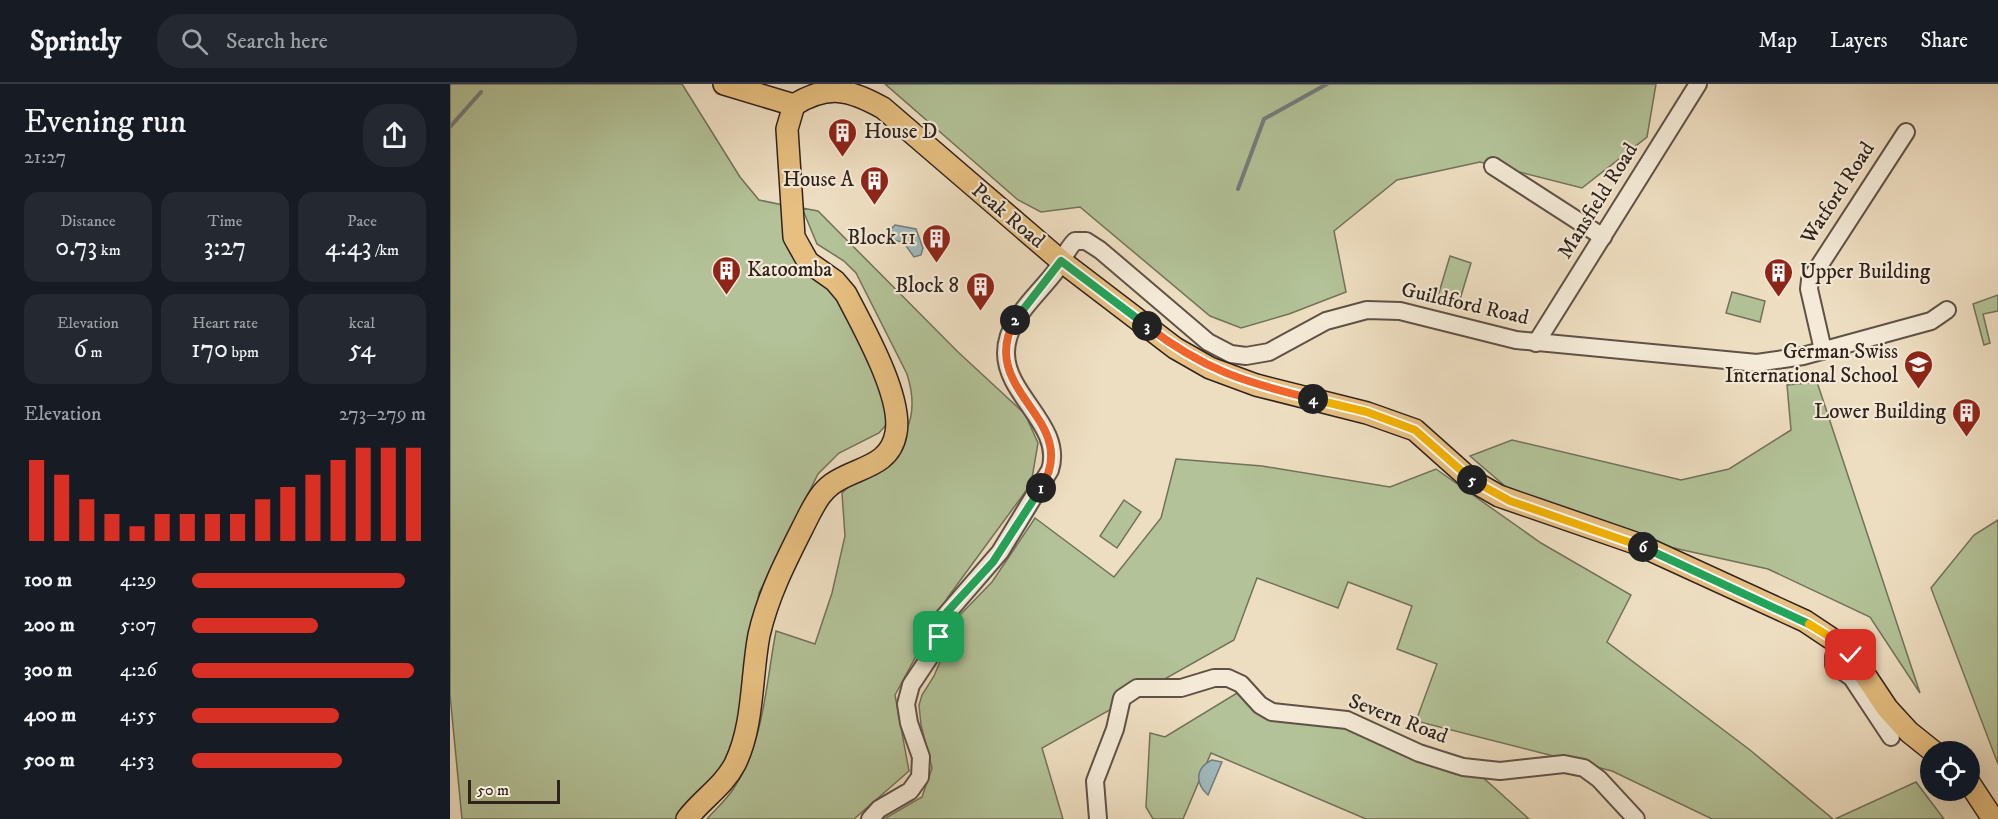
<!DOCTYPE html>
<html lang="en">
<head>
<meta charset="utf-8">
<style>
  :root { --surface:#171b24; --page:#242831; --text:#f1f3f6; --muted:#9ea1a6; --line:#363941; --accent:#d93025 }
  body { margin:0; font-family:"IM FELL DW Pica",serif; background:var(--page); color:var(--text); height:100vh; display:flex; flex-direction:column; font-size:22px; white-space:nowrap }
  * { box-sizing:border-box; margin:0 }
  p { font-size:20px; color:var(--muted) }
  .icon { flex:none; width:33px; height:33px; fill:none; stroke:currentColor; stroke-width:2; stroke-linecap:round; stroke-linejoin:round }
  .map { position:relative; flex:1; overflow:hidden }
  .panel { display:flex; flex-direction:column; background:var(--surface); width:450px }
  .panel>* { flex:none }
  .buttons { position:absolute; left:1470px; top:657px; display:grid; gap:12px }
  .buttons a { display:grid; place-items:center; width:60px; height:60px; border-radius:50%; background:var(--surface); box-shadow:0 6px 24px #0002; font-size:30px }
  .scale { position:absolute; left:18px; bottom:15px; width:92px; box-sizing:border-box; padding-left:6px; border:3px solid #30221d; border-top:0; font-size:16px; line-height:21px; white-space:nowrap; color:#30221d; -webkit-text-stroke:4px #f4ead7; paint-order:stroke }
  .pin { position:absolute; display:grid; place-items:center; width:51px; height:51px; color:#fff; margin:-26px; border-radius:12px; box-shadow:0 3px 9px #0006 }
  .km { position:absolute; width:30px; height:30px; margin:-15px; border-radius:50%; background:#222; color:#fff; font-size:16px; line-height:30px; text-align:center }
  .round { display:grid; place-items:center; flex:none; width:63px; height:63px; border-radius:24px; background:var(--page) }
  .summary { display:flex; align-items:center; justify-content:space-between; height:102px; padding:0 24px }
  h1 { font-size:33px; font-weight:600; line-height:45px }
  .stats { display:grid; grid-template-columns:repeat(3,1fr); gap:9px; height:102px; padding:6px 24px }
  .stats div { display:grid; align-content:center; border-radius:15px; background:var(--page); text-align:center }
  .stats b { font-size:26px; font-weight:600 }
  .stats small { font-size:16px; font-weight:400 }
  .stats p { font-size:16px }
  .chart { height:168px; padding:12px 24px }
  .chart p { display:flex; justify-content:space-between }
  .chart svg { width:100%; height:108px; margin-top:6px; stroke:var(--accent); stroke-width:6 }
  ul { padding:0 24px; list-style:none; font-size:20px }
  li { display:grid; grid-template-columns:96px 72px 1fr; align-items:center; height:45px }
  li i { height:15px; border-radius:8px; background:var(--accent) }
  header { display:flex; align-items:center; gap:36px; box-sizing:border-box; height:84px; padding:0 30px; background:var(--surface); border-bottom:2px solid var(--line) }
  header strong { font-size:28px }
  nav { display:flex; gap:33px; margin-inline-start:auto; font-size:21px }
  .search { width:420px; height:54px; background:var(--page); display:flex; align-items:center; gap:15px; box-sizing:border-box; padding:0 21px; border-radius:24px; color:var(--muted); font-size:22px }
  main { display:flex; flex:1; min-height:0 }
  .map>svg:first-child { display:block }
</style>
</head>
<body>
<header>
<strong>Sprintly</strong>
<div class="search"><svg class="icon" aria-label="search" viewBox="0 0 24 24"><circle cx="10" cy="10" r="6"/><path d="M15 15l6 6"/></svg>Search here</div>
<nav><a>Map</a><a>Layers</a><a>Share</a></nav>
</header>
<main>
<section class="panel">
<div class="summary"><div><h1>Evening run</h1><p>21:27</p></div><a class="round"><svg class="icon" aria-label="share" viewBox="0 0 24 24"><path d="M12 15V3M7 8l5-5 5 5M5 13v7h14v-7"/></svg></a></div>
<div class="stats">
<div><p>Distance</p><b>0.73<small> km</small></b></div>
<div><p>Time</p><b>3:27</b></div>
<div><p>Pace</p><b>4:43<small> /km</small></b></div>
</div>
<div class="stats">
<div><p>Elevation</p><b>6<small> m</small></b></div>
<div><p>Heart rate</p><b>170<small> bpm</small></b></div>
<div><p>kcal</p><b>54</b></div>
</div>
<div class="chart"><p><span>Elevation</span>273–279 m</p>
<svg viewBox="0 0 160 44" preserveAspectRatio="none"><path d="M5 44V11M15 44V17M25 44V27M35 44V33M45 44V38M55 44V33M65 44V33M75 44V33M85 44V33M95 44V27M105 44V22M115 44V17M125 44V11M135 44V6M145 44V6M155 44V6"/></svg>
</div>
<ul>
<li><b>100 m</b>4:29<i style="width:91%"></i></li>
<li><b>200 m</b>5:07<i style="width:54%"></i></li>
<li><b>300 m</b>4:26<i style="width:95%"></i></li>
<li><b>400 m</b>4:55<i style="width:63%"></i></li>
<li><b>500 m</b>4:53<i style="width:64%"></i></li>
</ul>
</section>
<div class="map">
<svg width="1548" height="735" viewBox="0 0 1548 735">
  <rect width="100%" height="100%" fill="#eedec1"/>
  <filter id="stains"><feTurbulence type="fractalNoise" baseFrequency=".00333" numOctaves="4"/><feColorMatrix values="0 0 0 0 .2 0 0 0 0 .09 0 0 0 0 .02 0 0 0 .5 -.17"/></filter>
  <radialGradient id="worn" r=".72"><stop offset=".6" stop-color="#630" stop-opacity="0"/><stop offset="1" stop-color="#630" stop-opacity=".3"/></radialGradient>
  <g fill="#b3c298" stroke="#72725a" stroke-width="1.5">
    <path d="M0 0H232L290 93 309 116 333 121 379 198 436 310V341L429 349 389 369 368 390 309 509 286 650 280 666 275 679 231 735H12L0 611Z"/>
    <path d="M435 0H1206L1197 53 1132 104 1030 78 947 96 884 147 896 208 839 230 791 244 760 232 630 123 591 128 568 116Z"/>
    <path d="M352 124 368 127 508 268 575 330 588 359 581 400 498 513 445 611 459 687 404 735H257C266 725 277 715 284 704 314 659 316 599 326 547L365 560 382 509 395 452 392 409C431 368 478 357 457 290L406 189 394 177 367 160Z"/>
    <path d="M1000 172 1021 179 1008 222 987 215Z"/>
    <path d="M1282 208 1315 217 1310 238 1276 229Z"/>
    <path d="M1548 211V227L1533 230 1540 259 1534 261 1523 220Z"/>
    <path d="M1367 298 1470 609 1420 533 1318 485 1206 460 1055 402 1020 372 1062 356 1231 396 1279 385 1341 346 1337 301Z"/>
    <path d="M726 375 812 382 940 403 986 385 1091 459 1181 511 1157 558 1300 666 1383 735H1262L1162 687 966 637 987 580 947 565 962 522 898 498 888 524 807 494 784 556 592 664 613 735H434L472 713 482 684 471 641 469 621 472 611 484 592 510 531 542 498 585 434 664 493 711 434Z"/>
    <path d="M674 416 691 428 667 464 650 452Z"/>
    <path d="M1548 436V680L1481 504 1524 451Z"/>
    <path d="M792 606 809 626 886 639 1029 690 1079 735H916L761 669 733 735H703L696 723 700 649 715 653Z"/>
    <path d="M1466 698 1494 735H1385Z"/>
  </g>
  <g fill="#9fb9be" stroke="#737d7e" stroke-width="1.5">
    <path d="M445 141 466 145 473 164 471 171 464 173 454 159 441 155 438 148Z"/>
    <path d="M762 676 772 678 758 711C745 699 745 684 762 676Z"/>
  </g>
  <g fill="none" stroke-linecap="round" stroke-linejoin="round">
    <g stroke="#737d7e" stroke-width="4">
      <path d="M0 43 31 8"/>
      <path d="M788 105 814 35 877 0"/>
    </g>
    <defs>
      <g id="minor">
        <path d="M1043 82 1153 153"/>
        <path d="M1086 259 1248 0"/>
        <path d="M1373 266 1359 205 1360 196 1456 48"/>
        <path d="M1391 561 1384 572V581L1402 594 1441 653"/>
        <path d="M420 735 429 725 460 707 470 693 471 673 459 639 456 620 461 601 485 565 493 534 550 468 600 386C614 342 556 312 556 269 556 236 586 213 605 188 612 178 616 166 625 157H636L650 166 758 258 781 270 796 272 819 268 876 237 917 226 950 227 1066 256 1307 279 1353 272 1481 237 1497 226"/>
        <path d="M648 735 645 697 665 645 672 614 687 604H731L764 594H778L791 600 810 621 822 628 897 636 969 669 1013 683 1050 687 1114 680 1134 684 1149 695 1186 735"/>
      </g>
      <g id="major">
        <path d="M274 0 344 21"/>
        <path d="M344 21C378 0 399 5 433 24L611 177 725 264 760 284 806 301 917 329 965 346 1021 396 1049 412 1185 459 1355 537 1391 561 1407 579 1437 624 1459 648 1484 668"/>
        <path d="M1520 700 1543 735"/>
        <path d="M237 735C252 715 273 703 285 680 304 641 301 593 309 551 319 507 340 469 360 429 366 418 371 408 382 400 405 383 440 384 446 349 453 313 413 243 396 210L385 197 358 178 344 153 337 45 344 21"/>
      </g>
    </defs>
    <use href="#minor" stroke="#605146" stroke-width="20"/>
    <use href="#major" stroke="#30221d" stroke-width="24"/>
    <use href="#minor" stroke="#f4ead7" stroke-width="16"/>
    <use href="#major" stroke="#e7bf80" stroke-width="21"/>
  </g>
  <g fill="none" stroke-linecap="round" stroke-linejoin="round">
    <defs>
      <path id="split-1" d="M489 553 497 528 543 478 591 404"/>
      <path id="split-2" d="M565 236C525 308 634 335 591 404"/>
      <path id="split-3" d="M565 236 611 177 697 242"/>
      <path id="split-4" d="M697 242C754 286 794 298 863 315"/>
      <path id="split-5" d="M863 315 917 328 965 346 1022 396"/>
      <path id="split-6" d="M1022 396 1060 417 1193 463"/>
      <path id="split-7" d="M1193 463 1359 540"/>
      <path id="split-8" d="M1359 540 1385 556 1401 571"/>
    </defs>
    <use href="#split-1" stroke="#fff" stroke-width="12"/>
    <use href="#split-2" stroke="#fff" stroke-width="12"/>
    <use href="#split-3" stroke="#fff" stroke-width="12"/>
    <use href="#split-4" stroke="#fff" stroke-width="12"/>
    <use href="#split-5" stroke="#fff" stroke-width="12"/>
    <use href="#split-6" stroke="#fff" stroke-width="12"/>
    <use href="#split-7" stroke="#fff" stroke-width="12"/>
    <use href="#split-8" stroke="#fff" stroke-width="12"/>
    <use href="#split-1" stroke="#22a559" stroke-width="8"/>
    <use href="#split-2" stroke="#f0652b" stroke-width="8"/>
    <use href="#split-3" stroke="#22a559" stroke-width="8"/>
    <use href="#split-4" stroke="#f0652b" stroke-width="8"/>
    <use href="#split-5" stroke="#f5b400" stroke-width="8"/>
    <use href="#split-6" stroke="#f5b400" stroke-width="8"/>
    <use href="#split-7" stroke="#22a559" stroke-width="8"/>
    <use href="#split-8" stroke="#f5b400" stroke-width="8"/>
  </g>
  <defs>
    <symbol id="building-pin" viewBox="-11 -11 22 30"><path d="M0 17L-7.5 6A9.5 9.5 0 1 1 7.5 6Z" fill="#8f2418" stroke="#f4ead7"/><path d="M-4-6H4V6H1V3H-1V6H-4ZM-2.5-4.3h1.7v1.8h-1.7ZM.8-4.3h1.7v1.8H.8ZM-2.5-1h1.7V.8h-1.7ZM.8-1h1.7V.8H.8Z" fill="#fff"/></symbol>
    <symbol id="school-pin" viewBox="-11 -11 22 30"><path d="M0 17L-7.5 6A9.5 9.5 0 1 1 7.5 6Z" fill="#8f2418" stroke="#f4ead7"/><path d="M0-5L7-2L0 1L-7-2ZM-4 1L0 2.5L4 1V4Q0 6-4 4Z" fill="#fff"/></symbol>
  </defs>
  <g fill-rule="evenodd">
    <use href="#building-pin" x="376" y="32" width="33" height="45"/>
    <use href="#building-pin" x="408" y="80" width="33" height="45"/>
    <use href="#building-pin" x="470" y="138" width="33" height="45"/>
    <use href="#building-pin" x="260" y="170" width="33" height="45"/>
    <use href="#building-pin" x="1312" y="172" width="33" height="45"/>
    <use href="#building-pin" x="514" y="186" width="33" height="45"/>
    <use href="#school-pin" x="1452" y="264" width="33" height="45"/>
    <use href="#building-pin" x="1500" y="312" width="33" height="45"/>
  </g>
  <g text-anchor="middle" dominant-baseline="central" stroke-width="4.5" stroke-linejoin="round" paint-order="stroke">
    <g font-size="21" fill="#30221d" stroke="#f4ead7" text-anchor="end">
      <text x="414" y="48" text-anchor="start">House D</text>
      <text x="404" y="96">House A</text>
      <text x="466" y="154">Block 11</text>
      <text x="297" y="186" text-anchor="start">Katoomba</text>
      <text x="1350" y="188" text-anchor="start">Upper Building</text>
      <text x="509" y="202">Block 8</text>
      <text x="1448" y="268">German Swiss<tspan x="1448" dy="24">International School</tspan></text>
      <text x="1496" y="328">Lower Building</text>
    </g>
    <g font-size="21" fill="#30221d" stroke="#f4ead7">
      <text transform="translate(1388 109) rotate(-57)">Watford Road</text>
      <text transform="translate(1148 117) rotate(-58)">Mansfield Road</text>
      <text transform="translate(558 132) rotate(40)">Peak Road</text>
      <text transform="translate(1015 220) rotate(13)">Guildford Road</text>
      <text transform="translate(948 635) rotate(21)">Severn Road</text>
    </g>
  </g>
  <rect width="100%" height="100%" filter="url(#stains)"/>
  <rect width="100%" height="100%" fill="url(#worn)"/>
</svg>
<div class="buttons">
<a><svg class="icon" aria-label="locate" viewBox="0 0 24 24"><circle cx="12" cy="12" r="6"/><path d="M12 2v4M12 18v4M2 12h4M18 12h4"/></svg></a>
</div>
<div class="scale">50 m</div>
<div class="pin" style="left:489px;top:553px;background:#1e9e55"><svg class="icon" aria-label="arrive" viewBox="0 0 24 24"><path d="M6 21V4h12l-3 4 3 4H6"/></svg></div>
<div class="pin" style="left:1401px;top:571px;background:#d93025"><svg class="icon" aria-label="check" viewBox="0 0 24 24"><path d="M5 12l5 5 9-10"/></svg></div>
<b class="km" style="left:591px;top:404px">1</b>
<b class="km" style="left:565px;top:236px">2</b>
<b class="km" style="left:697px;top:242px">3</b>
<b class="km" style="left:863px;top:315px">4</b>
<b class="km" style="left:1022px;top:396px">5</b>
<b class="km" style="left:1193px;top:463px">6</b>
</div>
</main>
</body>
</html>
